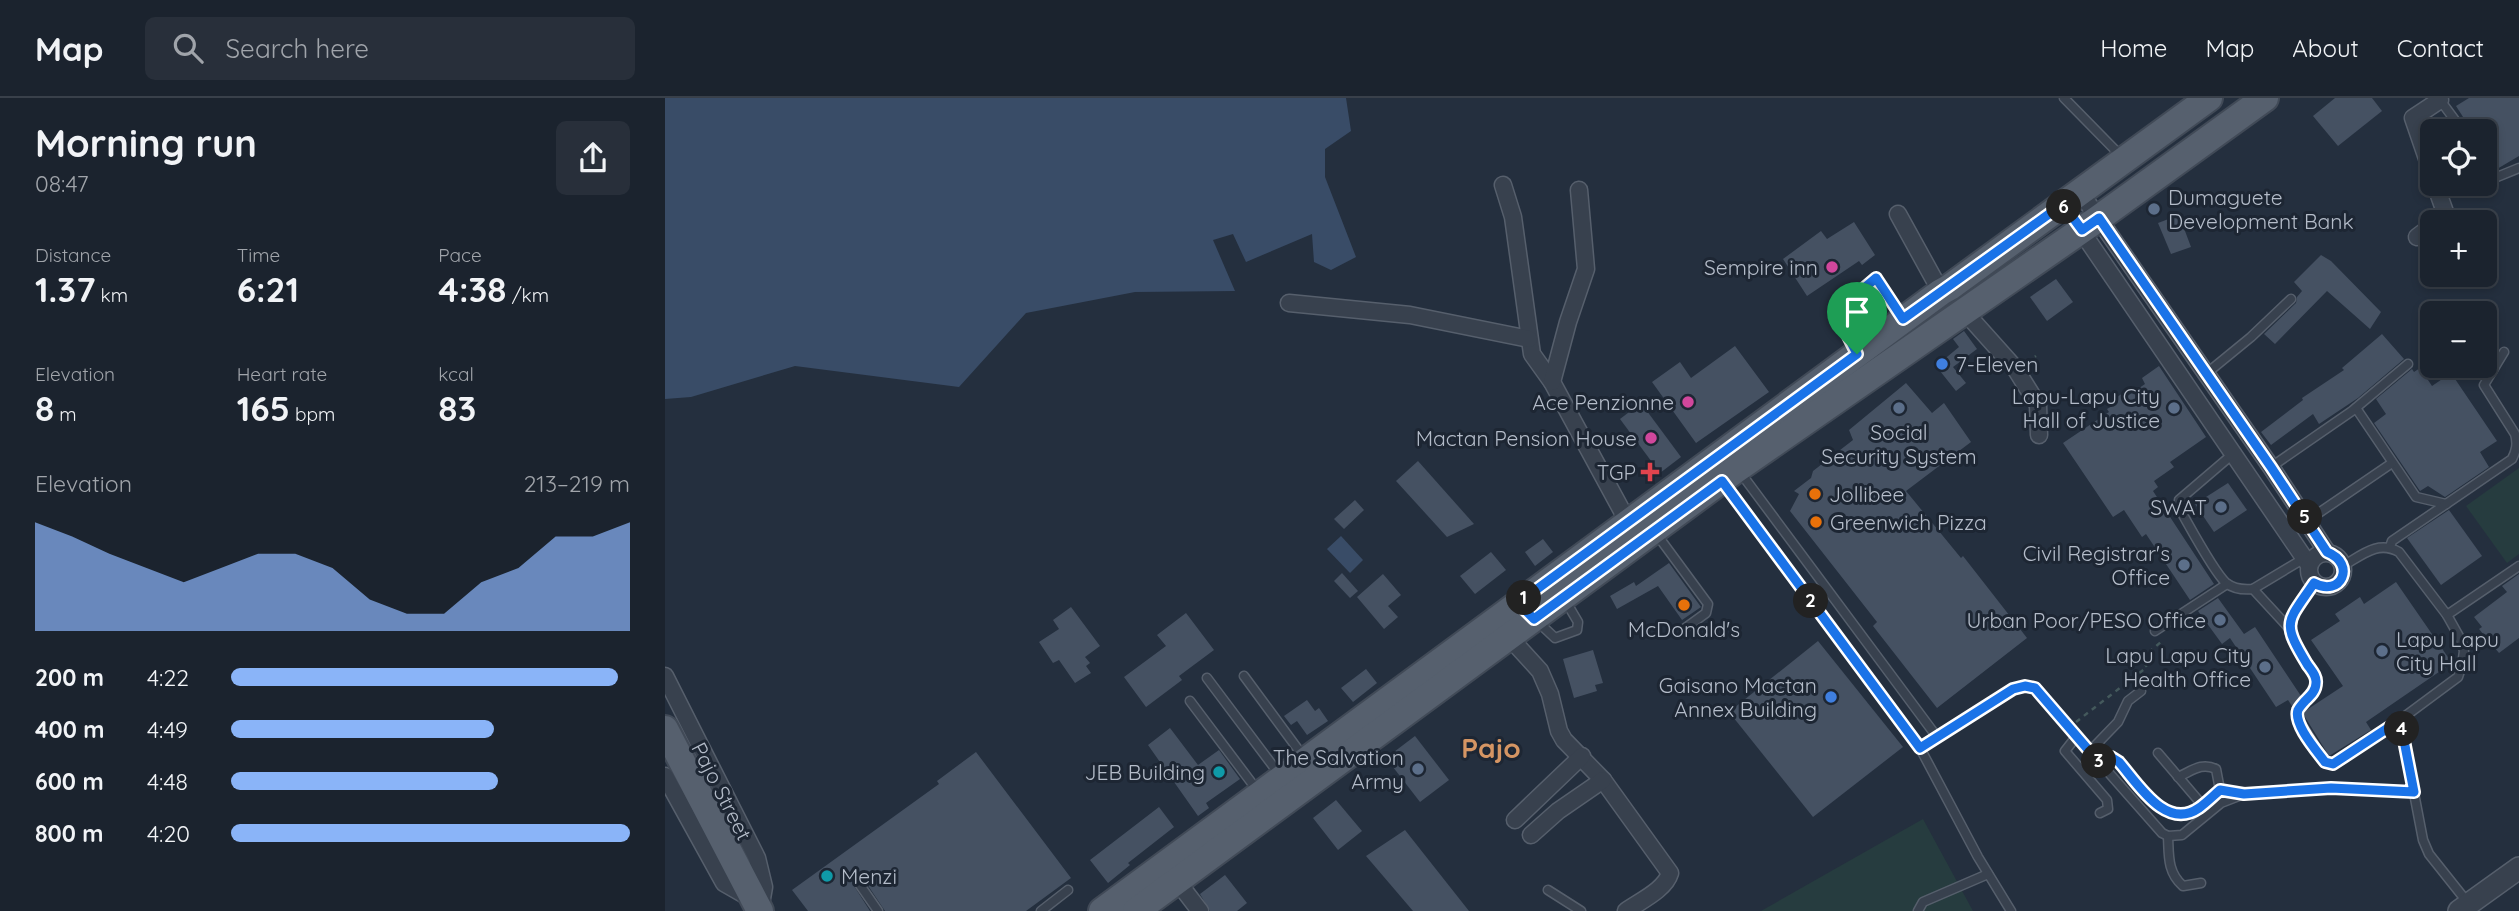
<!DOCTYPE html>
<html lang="en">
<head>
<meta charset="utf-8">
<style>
  :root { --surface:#1b232e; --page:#282f3a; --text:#f1f3f6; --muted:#a0a4aa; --line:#39404a; --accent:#8ab4f8 }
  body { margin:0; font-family:Quicksand,sans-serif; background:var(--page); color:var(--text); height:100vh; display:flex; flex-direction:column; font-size:26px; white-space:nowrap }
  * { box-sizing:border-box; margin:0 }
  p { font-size:23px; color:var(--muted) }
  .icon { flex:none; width:38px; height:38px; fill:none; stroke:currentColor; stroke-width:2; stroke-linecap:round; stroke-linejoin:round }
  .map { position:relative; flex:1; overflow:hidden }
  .panel { display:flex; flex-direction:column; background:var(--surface); width:665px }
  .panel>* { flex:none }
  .tools { position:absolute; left:1755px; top:21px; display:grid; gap:14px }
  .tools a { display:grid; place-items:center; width:77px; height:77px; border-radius:10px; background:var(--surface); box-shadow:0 4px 10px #0003,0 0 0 2px var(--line); font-size:35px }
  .pin { position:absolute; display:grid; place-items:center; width:60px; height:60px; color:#fff; margin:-72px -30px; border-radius:50% 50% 50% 0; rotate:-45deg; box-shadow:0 0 7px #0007 }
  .pin .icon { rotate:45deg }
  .km { position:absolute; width:35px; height:35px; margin:-18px; border-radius:50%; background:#222; color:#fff; font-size:19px; line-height:35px; text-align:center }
  .round { display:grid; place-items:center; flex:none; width:74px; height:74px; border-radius:10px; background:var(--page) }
  .headline { display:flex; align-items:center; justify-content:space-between; height:119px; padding:0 35px }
  h1 { font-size:38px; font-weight:700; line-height:52px }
  .stats { display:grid; grid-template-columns:repeat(3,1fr); gap:10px; height:119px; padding:7px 35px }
  .stats div { display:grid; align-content:center }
  .stats b { font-size:35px; font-weight:700 }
  .stats small { font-size:19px; font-weight:400 }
  .stats p { font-size:19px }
  .chart { height:196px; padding:14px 35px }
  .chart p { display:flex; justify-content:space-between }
  .chart svg { width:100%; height:126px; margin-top:7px; fill:var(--accent); opacity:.7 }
  ul { padding:0 35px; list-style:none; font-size:23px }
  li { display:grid; grid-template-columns:112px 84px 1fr; align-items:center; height:52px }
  li i { height:18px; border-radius:9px; background:var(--accent) }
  header { display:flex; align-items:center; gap:42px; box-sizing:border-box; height:98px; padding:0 35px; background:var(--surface); border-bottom:2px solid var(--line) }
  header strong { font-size:33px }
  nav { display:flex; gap:38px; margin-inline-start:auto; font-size:24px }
  .search { width:490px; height:63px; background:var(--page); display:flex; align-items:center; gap:18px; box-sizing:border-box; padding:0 24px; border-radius:10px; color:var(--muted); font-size:26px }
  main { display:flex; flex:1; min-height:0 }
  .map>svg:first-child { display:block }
</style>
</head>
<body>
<header>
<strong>Map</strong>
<div class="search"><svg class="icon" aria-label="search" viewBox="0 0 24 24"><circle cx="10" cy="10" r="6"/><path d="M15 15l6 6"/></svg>Search here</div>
<nav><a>Home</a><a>Map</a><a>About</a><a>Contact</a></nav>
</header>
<main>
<section class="panel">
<div class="headline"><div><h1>Morning run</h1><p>08:47</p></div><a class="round"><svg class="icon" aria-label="share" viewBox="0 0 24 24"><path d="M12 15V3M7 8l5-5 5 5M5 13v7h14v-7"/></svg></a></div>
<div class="stats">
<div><p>Distance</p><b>1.37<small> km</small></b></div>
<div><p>Time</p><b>6:21</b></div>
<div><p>Pace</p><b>4:38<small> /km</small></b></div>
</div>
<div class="stats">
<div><p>Elevation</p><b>8<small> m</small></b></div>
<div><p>Heart rate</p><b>165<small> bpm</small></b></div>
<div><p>kcal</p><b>83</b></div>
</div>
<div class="chart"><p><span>Elevation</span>213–219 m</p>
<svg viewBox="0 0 160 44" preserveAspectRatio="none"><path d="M0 44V6L10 11L20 17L30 22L40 27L50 22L60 17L70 17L80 22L90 33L100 38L110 38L120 27L130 22L140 11L150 11L160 6V44z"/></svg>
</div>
<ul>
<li><b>200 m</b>4:22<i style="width:97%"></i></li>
<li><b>400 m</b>4:49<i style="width:66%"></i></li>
<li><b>600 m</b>4:48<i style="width:67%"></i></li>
<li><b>800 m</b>4:20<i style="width:100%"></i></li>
</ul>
</section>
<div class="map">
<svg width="1854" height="813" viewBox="0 0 1854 813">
  <rect width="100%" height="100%" fill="#242f3e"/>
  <g fill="#263c3f">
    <path d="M1854 370V456L1842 465 1801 408Z"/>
    <path d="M1258 721 1308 813H1096Z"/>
  </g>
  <g fill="#394c67">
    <path d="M0 0H681L686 33 660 51V79L691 159 666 172 649 164 647 136 581 164 568 136 548 142 570 193 470 194 361 215 294 289 130 268 26 299 0 301Z"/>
    <path d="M676 438 698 462 685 475 662 451Z"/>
  </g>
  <g fill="#455162">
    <path d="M1670 0H1707L1717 13 1673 48 1648 18Z"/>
    <path d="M1804 0H1854V58L1832 71 1830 69 1820 56V33H1807L1791 8Z"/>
    <path d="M1514 117 1526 149 1506 156 1493 125Z"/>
    <path d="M1189 124 1210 157 1197 167 1194 163 1142 198 1118 161 1156 133 1162 141Z"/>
    <path d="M1656 157 1666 163 1716 214 1705 231 1662 193 1610 246 1599 236 1631 205 1632 199 1637 193 1629 184Z"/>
    <path d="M1391 181 1408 204 1382 223 1365 199Z"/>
    <path d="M1299 233 1312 251 1288 269 1301 285 1291 293 1271 268 1294 249 1288 241Z"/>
    <path d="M1717 236 1739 261 1693 300 1654 326 1648 316 1606 347 1596 334 1638 302 1637 300 1679 272 1677 270Z"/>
    <path d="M1070 248 1104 294 1031 345 987 284 1015 264 1026 280Z"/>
    <path d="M1494 268 1541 339 1505 364 1509 369 1489 383 1493 389 1488 393 1549 486 1525 502 1481 436 1477 439 1459 412 1448 419 1398 345 1444 314 1442 311 1449 307 1446 303 1458 295 1461 299 1480 286 1477 280Z"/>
    <path d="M1755 270 1767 288 1786 275 1832 343 1815 354 1824 369 1780 399 1763 388 1755 393 1709 325 1721 316 1711 301 1747 271 1749 274Z"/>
    <path d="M1241 285 1267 315 1279 305 1306 344 1241 393 1296 460 1298 458 1362 540 1272 610 1208 528 1212 524 1125 413 1134 396 1129 393 1146 380 1148 373 1188 342 1184 332Z"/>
    <path d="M976 305 1016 359 995 375 955 321Z"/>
    <path d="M753 363 809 426 782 439 731 383Z"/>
    <path d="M1563 385 1582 412 1549 434 1530 406Z"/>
    <path d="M690 402 699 412 679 431 669 421Z"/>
    <path d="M1784 412 1817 458 1776 487 1742 440Z"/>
    <path d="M878 441 888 454 870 468 860 454Z"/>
    <path d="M826 454 841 472 810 496 795 478Z"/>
    <path d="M1004 465 1036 509 1017 522 993 488 952 511 945 498 969 484 971 488Z"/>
    <path d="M677 475 693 493 685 500 669 483Z"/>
    <path d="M718 476 736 497 723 508 733 519 719 531 692 499Z"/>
    <path d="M1854 476V540L1834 555 1814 531 1817 529 1809 519 1842 494 1837 488Z"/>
    <path d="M1731 484 1787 565 1701 624 1706 632 1664 658 1640 619V613L1678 588 1646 542 1675 523 1670 516 1695 499 1699 506Z"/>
    <path d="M1553 500 1579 536 1590 529 1636 598 1627 608 1623 602 1611 609 1565 540 1557 546 1533 513Z"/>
    <path d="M406 509 435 548 420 559 425 565 421 568 426 575 410 585 394 562 388 565 374 544 394 531 388 522Z"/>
    <path d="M521 515 549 552 514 578 517 582 481 609 459 579 501 548 492 537Z"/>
    <path d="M1153 543 1238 649 1148 719 1064 614Z"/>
    <path d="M928 552 938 585 930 587 932 593 909 600 898 561Z"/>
    <path d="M701 571 712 585 688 604 676 590Z"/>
    <path d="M642 602 650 613 654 610 663 623 642 637 632 623 626 627 619 618Z"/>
    <path d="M505 630 533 667 554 652 575 681 541 705 544 710 533 718 483 647Z"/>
    <path d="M750 638 784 682 755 704 721 660Z"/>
    <path d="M311 654 406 780 361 813H220L200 783 195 780 191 782 189 788 205 813H143L127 792 274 686 272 683Z"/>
    <path d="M671 702 697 733 673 752 648 720Z"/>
    <path d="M494 709 509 729 463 765 465 767 443 785 425 762Z"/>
    <path d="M740 732 804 813H748L701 758Z"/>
    <path d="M560 777 582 805 572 813H545L535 796Z"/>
  </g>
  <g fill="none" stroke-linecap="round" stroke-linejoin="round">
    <defs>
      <g id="service">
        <path d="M1399 0 1456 58"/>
        <path d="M1775 2 1798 33"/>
        <path d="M1820 67 1825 74 1832 79 1854 70"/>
        <path d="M1191 254 1171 214 1211 180 1237 219"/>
        <path d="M1542 275 1586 239 1626 201"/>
        <path d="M1691 310 1751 399 1781 406"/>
        <path d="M1569 355 1514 402V410C1524 427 1548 473 1561 485 1569 491 1578 492 1588 491L1638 461"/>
        <path d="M1606 369 1687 313 1743 266"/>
        <path d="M1075 374 1272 639"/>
        <path d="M1059 386 1255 650 1313 759 1346 813"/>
        <path d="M1642 423 1727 365"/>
        <path d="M990 434 1043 506 1041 515 1019 531"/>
        <path d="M1725 449 1727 443 1847 361C1851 353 1853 346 1850 336L1819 287 1839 254"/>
        <path d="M1649 486 1625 521 1624 530 1626 540 1650 578 1651 586 1649 593 1633 611V621L1660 664 1668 666 1735 622 1793 579 1797 567 1799 553 1796 542 1782 517 1734 454C1713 442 1697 457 1678 468"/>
        <path d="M1588 491 1624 530"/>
        <path d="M1782 517 1854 468"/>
        <path d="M872 523 890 540 912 532 913 524 900 502"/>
        <path d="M1490 533 1562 486"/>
        <path d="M579 578 635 654"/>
        <path d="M542 580 611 672"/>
        <path d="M525 603 589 688"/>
        <path d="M1735 622 1758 742 1764 756 1803 805"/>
        <path d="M1411 639 1400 653 1442 702 1443 711 1435 715"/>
        <path d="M1255 650 1348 591 1360 588 1369 590 1497 735 1503 738 1517 737 1556 705 1579 696 1666 690 1749 694"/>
        <path d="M1424 654 1453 624 1463 603 1476 593"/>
        <path d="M1493 655 1539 709"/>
        <path d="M1433 663 1438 659H1446L1454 664C1473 686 1500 733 1534 710 1542 705 1548 698 1555 692L1579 696"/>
        <path d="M1513 679C1527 673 1536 664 1551 671L1555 692"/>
        <path d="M1503 738C1504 757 1502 774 1518 788L1536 785"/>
        <path d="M195 787 213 813"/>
        <path d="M883 792 916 813"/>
        <path d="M376 813 403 792"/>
        <path d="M1253 813 1258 804 1323 776"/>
      </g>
      <g id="minor">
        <path d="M1768 78 1748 20 1775 2 1774 0"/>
        <path d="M1770 86 1780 114 1771 124"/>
        <path d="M838 87 848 119 867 256 887 284 963 424"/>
        <path d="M1415 94 1606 369 1662 454"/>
        <path d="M1398 106 1644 467"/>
        <path d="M1233 116 1276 194"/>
        <path d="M1752 139 1768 127"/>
        <path d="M624 205 745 217 864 241"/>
        <path d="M1299 213 1350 270 1373 307 1374 337"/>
        <path d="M887 284 903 224 921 171 914 92"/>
        <circle cx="1661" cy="472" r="17"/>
        <path d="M845 540 875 573 885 596 894 633 899 642 938 682 1005 775C1000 792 975 803 961 813"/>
        <path d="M0 578 92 760 99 789 95 812"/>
        <path d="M0 678 59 785 87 801"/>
        <path d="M850 722 917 658"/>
        <path d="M866 737 893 713 938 682"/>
        <path d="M512 783 535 813"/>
      </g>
      <path id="tertiary" d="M1794 813 1854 770"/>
      <g id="primary">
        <path d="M0 631 95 813"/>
        <path d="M437 813 1276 194 1285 189 1544 0"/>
        <path d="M471 813 1072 371 1434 120 1600 0"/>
      </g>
    </defs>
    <use href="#service" stroke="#565f6c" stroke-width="11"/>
    <use href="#minor" stroke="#565f6c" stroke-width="19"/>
    <use href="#tertiary" stroke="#565f6c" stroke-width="24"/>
    <use href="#primary" stroke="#414a57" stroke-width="30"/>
    <g stroke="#44595c" stroke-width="2.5" stroke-dasharray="5 5" stroke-linecap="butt">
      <path d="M1362 265 1371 258"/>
      <path d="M1411 624 1482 569 1476 561 1497 543 1496 541"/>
    </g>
    <use href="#service" stroke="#38414e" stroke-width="8"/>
    <use href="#minor" stroke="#38414e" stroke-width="16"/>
    <use href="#tertiary" stroke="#38414e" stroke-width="21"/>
    <use href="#primary" stroke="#56606e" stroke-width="26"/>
  </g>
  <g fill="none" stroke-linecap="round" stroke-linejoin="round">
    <defs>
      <path id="route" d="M1398 106 1417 132 1434 120 1606 369 1662 454C1692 466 1676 500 1649 485 1622 525 1616 523 1642 566 1646 572 1652 578 1651 585 1651 593 1645 598 1640 603 1639 604 1633 611 1633 612 1628 626 1652 653 1660 664L1668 666 1735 622 1749 694 1666 690 1579 696 1555 692C1548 698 1541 705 1534 710 1501 733 1473 686 1454 664L1446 659H1438L1433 663 1370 590 1360 588 1348 591 1255 650 1057 383 869 521 853 505 1192 256 1171 214 1211 180 1238 221Z"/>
    </defs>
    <use href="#route" stroke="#fff" stroke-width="14"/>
    <use href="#route" stroke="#1a73e8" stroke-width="9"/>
  </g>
  <g fill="#5c6f8a" stroke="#1d2633" stroke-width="2.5">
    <circle cx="1489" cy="111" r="7"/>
    <circle cx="1234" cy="310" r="7"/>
    <circle cx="1509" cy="310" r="7"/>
    <circle cx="1556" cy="409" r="7"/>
    <circle cx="1519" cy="467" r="7"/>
    <circle cx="1555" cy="522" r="7"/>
    <circle cx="1717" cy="553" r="7"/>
    <circle cx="1600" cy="569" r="7"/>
    <circle cx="753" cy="671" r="7"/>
  </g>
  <g fill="#d1479c" stroke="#1d2633" stroke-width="2.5">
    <circle cx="1167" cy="169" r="7"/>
    <circle cx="1023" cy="304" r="7"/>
    <circle cx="986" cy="340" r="7"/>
  </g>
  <g fill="#3f7fe0" stroke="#1d2633" stroke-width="2.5">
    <circle cx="1277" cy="266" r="7"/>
    <circle cx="1166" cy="599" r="7"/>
  </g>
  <path fill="#e0444e" stroke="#1d2633" stroke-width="2.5" d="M981.5 363.5h7v7h7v7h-7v7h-7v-7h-7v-7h7z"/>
  <g fill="#e8710a" stroke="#1d2633" stroke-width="2.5">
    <circle cx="1150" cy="396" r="7"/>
    <circle cx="1151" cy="424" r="7"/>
    <circle cx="1019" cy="507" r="7"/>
  </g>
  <g fill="#0f9aa8" stroke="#1d2633" stroke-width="2.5">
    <circle cx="554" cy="674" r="7"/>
    <circle cx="162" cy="778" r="7"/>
  </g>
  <g text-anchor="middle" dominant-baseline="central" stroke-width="6" stroke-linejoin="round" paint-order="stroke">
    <g font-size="21" fill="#b4bcc9" stroke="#1d2633" text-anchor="end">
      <text x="1503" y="99" text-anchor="start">Dumaguete<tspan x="1503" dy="24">Development Bank</tspan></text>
      <text x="1153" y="169">Sempire inn</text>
      <text x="1291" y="266" text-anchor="start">7-Eleven</text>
      <text x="1495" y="298">Lapu-Lapu City<tspan x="1495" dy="24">Hall of Justice</tspan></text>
      <text x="1009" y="304">Ace Penzionne</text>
      <text x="1234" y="334" text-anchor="middle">Social<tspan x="1234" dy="24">Security System</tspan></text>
      <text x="972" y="340">Mactan Pension House</text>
      <text x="971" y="374">TGP</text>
      <text x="1164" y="396" text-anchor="start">Jollibee</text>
      <text x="1542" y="409">SWAT</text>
      <text x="1165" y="424" text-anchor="start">Greenwich Pizza</text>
      <text x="1505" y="455">Civil Registrar's<tspan x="1505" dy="24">Office</tspan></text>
      <text x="1541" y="522">Urban Poor/PESO Office</text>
      <text x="1019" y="531" text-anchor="middle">McDonald's</text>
      <text x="1731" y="541" text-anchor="start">Lapu Lapu<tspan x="1731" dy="24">City Hall</tspan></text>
      <text x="1586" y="557">Lapu Lapu City<tspan x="1586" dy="24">Health Office</tspan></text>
      <text x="1152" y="587">Gaisano Mactan<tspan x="1152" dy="24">Annex Building</tspan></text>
      <text x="739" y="659">The Salvation<tspan x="739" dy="24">Army</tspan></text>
      <text x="540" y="674">JEB Building</text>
      <text x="176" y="778" text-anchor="start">Menzi</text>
    </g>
    <g font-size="21" fill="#b4bcc9" stroke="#1d2633">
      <text transform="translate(57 693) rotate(63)">Pajo Street</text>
    </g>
    <g font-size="28" font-weight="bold" fill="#d59563" stroke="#1d2633">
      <text x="826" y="649">Pajo</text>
    </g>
  </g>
</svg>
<div class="tools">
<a><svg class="icon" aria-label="locate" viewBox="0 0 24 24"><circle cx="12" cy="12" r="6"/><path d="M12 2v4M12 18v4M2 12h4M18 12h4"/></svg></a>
<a>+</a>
<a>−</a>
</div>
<div class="pin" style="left:1192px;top:256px;background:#1e9e55"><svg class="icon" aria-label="arrive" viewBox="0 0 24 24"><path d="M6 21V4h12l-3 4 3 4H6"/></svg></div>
<b class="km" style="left:859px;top:500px">1</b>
<b class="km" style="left:1146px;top:503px">2</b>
<b class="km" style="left:1434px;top:663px">3</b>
<b class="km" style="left:1737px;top:631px">4</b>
<b class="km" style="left:1640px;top:419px">5</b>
<b class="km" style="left:1399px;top:109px">6</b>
</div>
</main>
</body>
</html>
